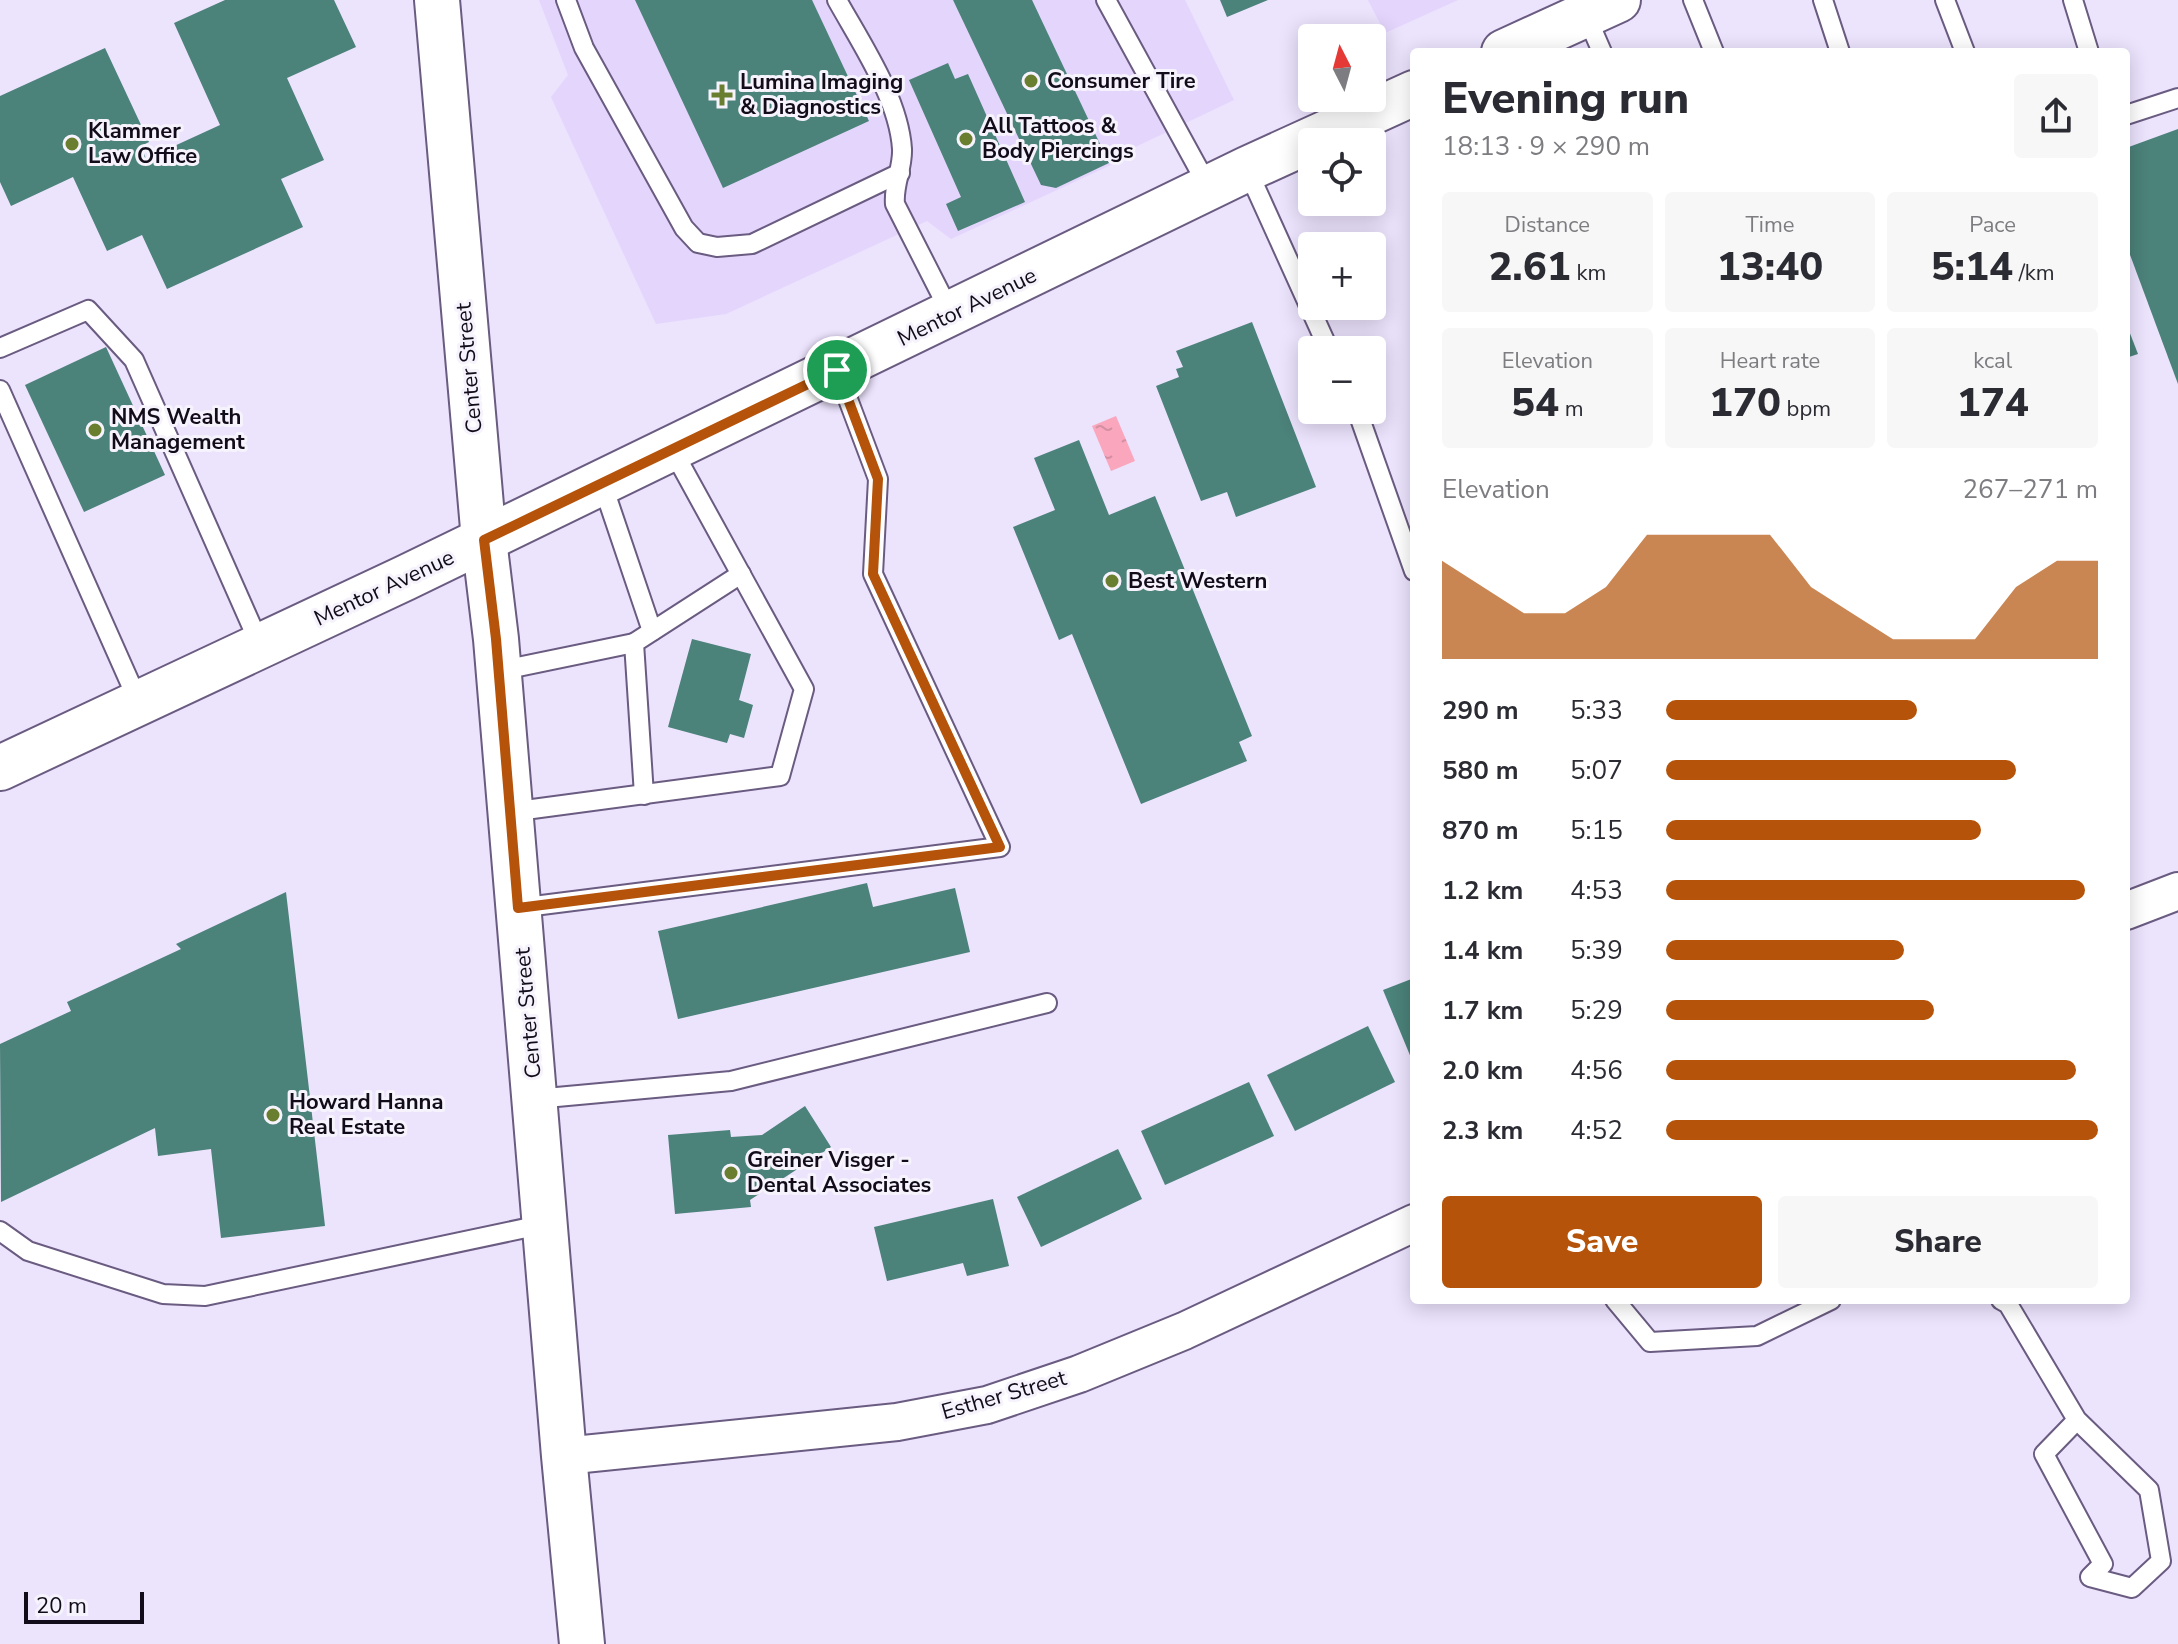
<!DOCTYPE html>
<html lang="en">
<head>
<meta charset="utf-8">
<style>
  :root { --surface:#fff; --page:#f7f7f7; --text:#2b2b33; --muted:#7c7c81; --accent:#b45309 }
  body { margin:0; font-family:"Nunito Sans",sans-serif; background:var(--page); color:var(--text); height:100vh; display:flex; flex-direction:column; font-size:30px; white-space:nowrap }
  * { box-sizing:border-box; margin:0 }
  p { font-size:26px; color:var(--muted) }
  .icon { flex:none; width:44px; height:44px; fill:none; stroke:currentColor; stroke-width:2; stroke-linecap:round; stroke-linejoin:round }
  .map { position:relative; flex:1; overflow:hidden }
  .sheet { position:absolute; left:1410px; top:48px; width:720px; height:1256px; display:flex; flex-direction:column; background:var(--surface); border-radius:8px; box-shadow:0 4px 20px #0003 }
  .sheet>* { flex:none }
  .needle { width:52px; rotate:354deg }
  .tools { position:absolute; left:1298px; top:24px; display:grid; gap:16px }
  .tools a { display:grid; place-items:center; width:88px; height:88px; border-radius:8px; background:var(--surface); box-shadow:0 4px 20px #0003; font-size:40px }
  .scale { position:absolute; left:24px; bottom:20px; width:120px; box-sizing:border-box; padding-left:8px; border:4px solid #120c1a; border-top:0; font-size:22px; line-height:28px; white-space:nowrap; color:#120c1a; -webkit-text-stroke:6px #f6f3fc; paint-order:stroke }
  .pin { position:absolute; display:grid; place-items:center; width:68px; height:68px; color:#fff; margin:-34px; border:4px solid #fff; border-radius:50%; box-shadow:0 2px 8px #0007 }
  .round { display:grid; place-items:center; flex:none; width:84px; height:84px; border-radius:8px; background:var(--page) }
  .overview { display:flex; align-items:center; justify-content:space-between; height:136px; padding:0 32px }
  h1 { font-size:44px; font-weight:800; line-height:60px }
  .figures { display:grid; grid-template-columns:repeat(3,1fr); gap:12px; height:136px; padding:8px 32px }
  .figures div { display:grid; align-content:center; border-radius:8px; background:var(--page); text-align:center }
  .figures b { font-size:40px; font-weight:800 }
  .figures small { font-size:22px; font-weight:400 }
  .figures p { font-size:22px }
  .chart { height:224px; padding:16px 32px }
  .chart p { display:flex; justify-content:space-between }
  .chart svg { width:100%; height:144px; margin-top:8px; fill:var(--accent); opacity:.7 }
  .button { display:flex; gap:16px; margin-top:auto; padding:16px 32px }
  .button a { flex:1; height:92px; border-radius:8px; background:var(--accent); color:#fff; font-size:32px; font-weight:800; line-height:92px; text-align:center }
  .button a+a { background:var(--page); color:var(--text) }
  ul { padding:0 32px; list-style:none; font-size:26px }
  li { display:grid; grid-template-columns:128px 96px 1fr; align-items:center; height:60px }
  li i { height:20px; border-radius:10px; background:var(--accent) }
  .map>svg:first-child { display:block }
</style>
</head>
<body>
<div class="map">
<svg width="2178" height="1644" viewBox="0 0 2178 1644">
  <defs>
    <pattern id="water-ripples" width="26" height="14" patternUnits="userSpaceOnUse" patternTransform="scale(2)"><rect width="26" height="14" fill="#faa7bd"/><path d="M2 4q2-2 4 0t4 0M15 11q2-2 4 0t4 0" fill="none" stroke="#d58fa2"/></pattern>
  </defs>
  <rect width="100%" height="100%" fill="#ece3fd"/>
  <g fill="#e4d5fd">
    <path d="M539 0H1185L1234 100 1129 150 1113 164 951 239 927 221 726 314 656 324 551 97 568 75Z"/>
    <path d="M1368 0H1458L1385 33Z"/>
  </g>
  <path fill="url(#water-ripples)" d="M1116 416 1135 461 1111 471 1092 426Z"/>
  <g fill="#4b8279">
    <path d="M225 0H334L356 47 287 78 324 160 281 179 303 227 167 289 142 235 107 251 73 177 11 206 0 182V96L105 48 149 142 141 146 146 159 220 125 174 23Z"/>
    <path d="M635 0H812L869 121 723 188Z"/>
    <path d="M953 0H1032L1109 163 1056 188 1041 185Z"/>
    <path d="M1220 0H1268L1227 17Z"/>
    <path d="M948 63 955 79 968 74 1025 202 958 231 946 204 961 197 909 80Z"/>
    <path d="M2178 129V384L2126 244V148Z"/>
    <path d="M1252 322 1316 487 1236 517 1227 492 1201 501 1156 386 1179 377 1176 369 1183 367 1176 351Z"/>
    <path d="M2126 323 2138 354 2126 358Z"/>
    <path d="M106 347 165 475 84 512 25 385Z"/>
    <path d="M1079 440 1109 515 1155 496 1252 736 1239 742 1247 761 1141 804 1072 634 1059 640 1013 527 1055 510 1034 458Z"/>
    <path d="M692 639 751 654 739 700 753 705 744 738 730 734 727 743 668 727Z"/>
    <path d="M867 883 873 907 955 888 970 952 678 1019 658 931Z"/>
    <path d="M286 892 325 1226 221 1238 211 1149 158 1156 155 1128 1 1202 0 1044 71 1011 67 1002 181 949 176 944Z"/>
    <path d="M1414 978V1065L1383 990Z"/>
    <path d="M1368 1026 1395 1082 1295 1131 1267 1075Z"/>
    <path d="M1249 1082 1274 1136 1165 1185 1141 1131Z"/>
    <path d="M805 1106 831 1147 750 1200 751 1207 675 1214 668 1135 730 1130 731 1137 762 1135Z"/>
    <path d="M1118 1149 1142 1199 1041 1247 1017 1197Z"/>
    <path d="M993 1199 1009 1266 967 1276 963 1263 887 1281 874 1227Z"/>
  </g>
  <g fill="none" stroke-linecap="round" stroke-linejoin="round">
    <defs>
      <g id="lane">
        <path d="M566 0 584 48 684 228 698 243 717 247 752 244 900 173"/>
        <path d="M837 0C861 43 899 99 902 149 903 168 893 185 895 204L950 312"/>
        <path d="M1106 0 1209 188"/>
        <path d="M1693 0 1714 52"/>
        <path d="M1823 0 1840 52"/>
        <path d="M1945 0 1965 52"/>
        <path d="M2073 0 2089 52"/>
        <path d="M1586 15 1602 52"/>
        <path d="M2126 115 2178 98"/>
        <path d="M1247 169 1329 350"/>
        <path d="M0 348 88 310 134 360 261 647"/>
        <path d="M0 390 139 703"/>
        <path d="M1357 410 1414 571"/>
        <path d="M602 483 652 631"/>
        <path d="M498 671 634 643"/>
        <path d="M644 795 634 643 741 574"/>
        <path d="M510 812 780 776 804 689 672 449"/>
        <path d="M518 908 1000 847 873 574 878 479 837 370"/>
        <path d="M535 1099 731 1081 1047 1003"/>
        <path d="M0 1231 28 1251 163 1294 205 1296 545 1224"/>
        <path d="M1615 1300 1650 1342 1757 1336 1831 1300"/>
        <path d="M2001 1300 2008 1304 2077 1420 2149 1490 2161 1561 2132 1588 2090 1577 2103 1564 2044 1454 2077 1420"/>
      </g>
      <g id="street">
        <path d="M2126 911 2178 891"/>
        <path d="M564 1456 897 1422 987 1405 1079 1374 1184 1331 1414 1223"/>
      </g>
      <path id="secondary" d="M437 0 484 540 496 639 564 1456 582 1644"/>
      <g id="primary">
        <path d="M1504 52 1618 0"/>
        <path d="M0 768 405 578 1247 169 1414 93"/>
      </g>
    </defs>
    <use href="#lane" stroke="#6a5b80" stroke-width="22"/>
    <use href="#street" stroke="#6a5b80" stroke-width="40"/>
    <use href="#secondary" stroke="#6a5b80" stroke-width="48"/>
    <use href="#primary" stroke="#6a5b80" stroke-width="48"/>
    <use href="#lane" stroke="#fff" stroke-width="18"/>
    <use href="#street" stroke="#fff" stroke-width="36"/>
    <use href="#secondary" stroke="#fff" stroke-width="44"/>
    <use href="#primary" stroke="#fff" stroke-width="44"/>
  </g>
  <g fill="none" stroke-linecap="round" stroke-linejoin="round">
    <defs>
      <path id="route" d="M837 370 878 479 873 574 1000 847 518 908 496 639 484 540Z"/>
    </defs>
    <use href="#route" stroke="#fff" stroke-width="16"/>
    <use href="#route" stroke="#b45309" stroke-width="10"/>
  </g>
  <g fill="#697e2e" stroke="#f6f3fc" stroke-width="3">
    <circle cx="1031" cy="81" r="8"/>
    <path d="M718 83h8v8h8v8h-8v8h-8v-8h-8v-8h8z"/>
    <circle cx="966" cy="139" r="8"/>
    <circle cx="72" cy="144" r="8"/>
    <circle cx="95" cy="430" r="8"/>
    <circle cx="1112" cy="581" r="8"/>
    <circle cx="273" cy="1115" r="8"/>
    <circle cx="731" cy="1173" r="8"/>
  </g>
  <g text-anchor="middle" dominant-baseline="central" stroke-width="6" stroke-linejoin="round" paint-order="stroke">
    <g font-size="22" font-weight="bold" fill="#120c1a" stroke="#f6f3fc" text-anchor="start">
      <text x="1047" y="81">Consumer Tire</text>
      <text x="740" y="82">Lumina Imaging<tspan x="740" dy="25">&amp; Diagnostics</tspan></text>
      <text x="982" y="126">All Tattoos &amp;<tspan x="982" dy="25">Body Piercings</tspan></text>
      <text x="88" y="131">Klammer<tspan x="88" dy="25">Law Office</tspan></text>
      <text x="111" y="417">NMS Wealth<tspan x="111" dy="25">Management</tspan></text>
      <text x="1128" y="581">Best Western</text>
      <text x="289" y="1102">Howard Hanna<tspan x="289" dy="25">Real Estate</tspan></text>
      <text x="747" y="1160">Greiner Visger -<tspan x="747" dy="25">Dental Associates</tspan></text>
    </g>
    <g font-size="22" fill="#120c1a" stroke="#f6f3fc">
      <text transform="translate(967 307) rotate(-26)">Mentor Avenue</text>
      <text transform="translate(469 368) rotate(-95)">Center Street</text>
      <text transform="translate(384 588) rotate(-25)">Mentor Avenue</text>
      <text transform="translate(528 1013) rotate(-95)">Center Street</text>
      <text transform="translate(1004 1395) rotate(-16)">Esther Street</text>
    </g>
  </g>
</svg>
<div class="tools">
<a><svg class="needle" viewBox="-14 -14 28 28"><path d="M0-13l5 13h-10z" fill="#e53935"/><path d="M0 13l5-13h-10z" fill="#7c7c81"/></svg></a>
<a><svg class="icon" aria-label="locate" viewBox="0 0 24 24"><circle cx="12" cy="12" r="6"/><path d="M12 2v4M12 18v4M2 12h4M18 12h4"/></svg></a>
<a>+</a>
<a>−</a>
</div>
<div class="scale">20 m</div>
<div class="pin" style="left:837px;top:370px;background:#1e9e55"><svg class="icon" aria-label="arrive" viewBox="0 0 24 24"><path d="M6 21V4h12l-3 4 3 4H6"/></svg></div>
<section class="sheet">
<div class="overview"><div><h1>Evening run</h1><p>18:13 · 9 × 290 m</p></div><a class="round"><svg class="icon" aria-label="share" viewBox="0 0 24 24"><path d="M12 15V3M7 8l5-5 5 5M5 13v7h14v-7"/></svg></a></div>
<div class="figures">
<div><p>Distance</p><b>2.61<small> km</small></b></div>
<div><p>Time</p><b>13:40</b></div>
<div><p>Pace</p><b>5:14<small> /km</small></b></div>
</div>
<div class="figures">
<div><p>Elevation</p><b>54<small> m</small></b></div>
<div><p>Heart rate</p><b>170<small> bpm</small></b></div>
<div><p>kcal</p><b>174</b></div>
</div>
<div class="chart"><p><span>Elevation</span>267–271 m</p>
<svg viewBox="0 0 160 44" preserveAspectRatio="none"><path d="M0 44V14L10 22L20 30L30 30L40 22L50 6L60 6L70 6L80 6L90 22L100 30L110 38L120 38L130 38L140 22L150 14L160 14V44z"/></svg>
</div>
<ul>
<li><b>290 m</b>5:33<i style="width:58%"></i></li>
<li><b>580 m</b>5:07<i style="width:81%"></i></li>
<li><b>870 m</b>5:15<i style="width:73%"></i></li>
<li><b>1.2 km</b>4:53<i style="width:97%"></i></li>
<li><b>1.4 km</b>5:39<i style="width:55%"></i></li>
<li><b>1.7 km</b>5:29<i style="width:62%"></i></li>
<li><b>2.0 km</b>4:56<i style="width:95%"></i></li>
<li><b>2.3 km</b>4:52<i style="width:100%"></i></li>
</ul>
<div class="button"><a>Save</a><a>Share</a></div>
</section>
</div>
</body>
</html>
